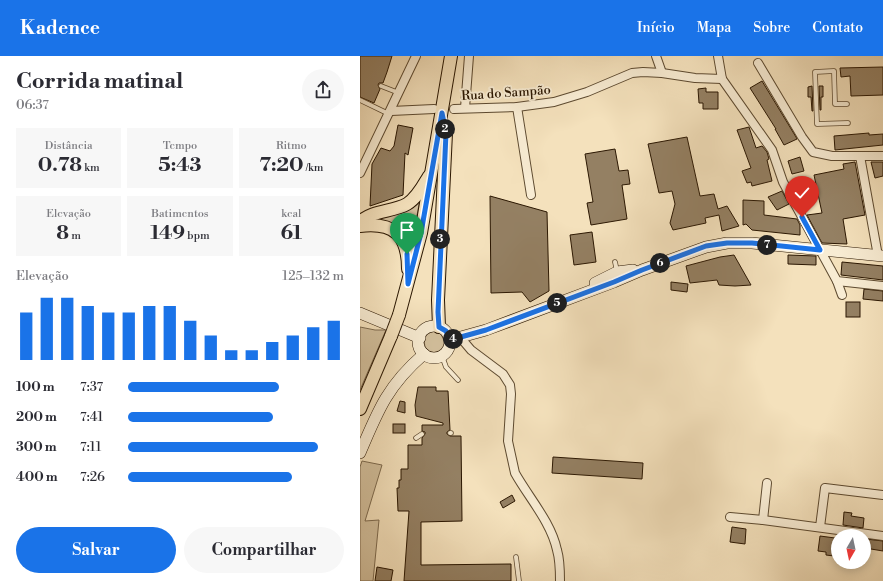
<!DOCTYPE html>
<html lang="pt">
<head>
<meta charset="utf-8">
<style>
  :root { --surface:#fff; --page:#f7f7f7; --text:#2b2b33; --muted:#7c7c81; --accent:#1a73e8 }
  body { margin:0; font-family:"Libre Bodoni",serif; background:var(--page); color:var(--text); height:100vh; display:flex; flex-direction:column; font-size:15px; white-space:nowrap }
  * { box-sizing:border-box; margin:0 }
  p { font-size:13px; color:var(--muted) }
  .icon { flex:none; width:22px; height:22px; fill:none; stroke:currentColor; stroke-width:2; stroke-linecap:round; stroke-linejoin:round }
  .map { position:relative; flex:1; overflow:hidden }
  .side { display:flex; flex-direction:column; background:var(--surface); width:360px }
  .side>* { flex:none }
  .needle { width:26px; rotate:189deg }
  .buttons { position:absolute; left:471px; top:473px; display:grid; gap:8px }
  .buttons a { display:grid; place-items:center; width:40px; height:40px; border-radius:50%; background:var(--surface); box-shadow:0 2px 10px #0003; font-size:20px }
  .pin { position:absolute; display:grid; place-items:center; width:34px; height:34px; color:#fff; margin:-41px -17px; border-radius:50% 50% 50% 0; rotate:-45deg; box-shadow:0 0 4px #0007 }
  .pin .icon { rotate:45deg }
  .km { position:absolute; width:20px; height:20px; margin:-10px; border-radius:50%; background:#222; color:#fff; font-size:11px; line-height:20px; text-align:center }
  .round { display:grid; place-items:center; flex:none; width:42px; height:42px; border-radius:21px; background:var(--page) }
  .head { display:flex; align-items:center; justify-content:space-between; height:68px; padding:0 16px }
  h1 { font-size:22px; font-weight:700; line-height:30px }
  .stats { display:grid; grid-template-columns:repeat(3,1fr); gap:6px; height:68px; padding:4px 16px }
  .stats div { display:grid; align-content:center; border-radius:0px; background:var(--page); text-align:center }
  .stats b { font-size:20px; font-weight:700 }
  .stats small { font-size:11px; font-weight:400 }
  .stats p { font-size:11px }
  .chart { height:112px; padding:8px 16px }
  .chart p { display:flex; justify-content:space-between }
  .chart svg { width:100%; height:72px; margin-top:4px; stroke:var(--accent); stroke-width:6 }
  .cta { display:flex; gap:8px; margin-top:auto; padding:8px 16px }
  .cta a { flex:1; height:46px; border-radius:24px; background:var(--accent); color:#fff; font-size:16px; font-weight:700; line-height:46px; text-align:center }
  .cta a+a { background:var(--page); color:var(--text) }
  ul { padding:0 16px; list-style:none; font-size:13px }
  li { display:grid; grid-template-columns:64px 48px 1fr; align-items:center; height:30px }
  li i { height:10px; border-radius:5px; background:var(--accent) }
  header { display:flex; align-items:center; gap:24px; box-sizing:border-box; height:56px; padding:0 20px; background:var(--accent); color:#fff }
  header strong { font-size:19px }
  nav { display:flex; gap:22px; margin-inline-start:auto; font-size:14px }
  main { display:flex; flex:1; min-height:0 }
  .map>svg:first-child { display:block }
</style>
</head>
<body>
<header>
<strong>Kadence</strong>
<nav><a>Início</a><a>Mapa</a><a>Sobre</a><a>Contato</a></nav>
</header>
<main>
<section class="side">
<div class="head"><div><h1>Corrida matinal</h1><p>06:37</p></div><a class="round"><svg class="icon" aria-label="share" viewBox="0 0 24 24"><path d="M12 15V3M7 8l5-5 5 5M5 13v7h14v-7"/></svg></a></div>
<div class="stats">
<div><p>Distância</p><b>0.78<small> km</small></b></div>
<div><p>Tempo</p><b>5:43</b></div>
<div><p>Ritmo</p><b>7:20<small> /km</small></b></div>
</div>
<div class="stats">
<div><p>Elevação</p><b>8<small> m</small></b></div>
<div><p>Batimentos</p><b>149<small> bpm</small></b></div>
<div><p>kcal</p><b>61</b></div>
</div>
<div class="chart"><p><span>Elevação</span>125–132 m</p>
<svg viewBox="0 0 160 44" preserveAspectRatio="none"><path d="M5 44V15M15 44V6M25 44V6M35 44V11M45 44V15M55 44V15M65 44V11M75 44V11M85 44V20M95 44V29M105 44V38M115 44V38M125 44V33M135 44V29M145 44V24M155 44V20"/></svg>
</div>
<ul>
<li><b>100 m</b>7:37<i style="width:70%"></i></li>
<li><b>200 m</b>7:41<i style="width:67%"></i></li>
<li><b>300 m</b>7:11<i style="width:88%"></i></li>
<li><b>400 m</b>7:26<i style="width:76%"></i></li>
</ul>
<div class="cta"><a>Salvar</a><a>Compartilhar</a></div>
</section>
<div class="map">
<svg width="523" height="525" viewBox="0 0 523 525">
  <rect width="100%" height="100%" fill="#f4e1bc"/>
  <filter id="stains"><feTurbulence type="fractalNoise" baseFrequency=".005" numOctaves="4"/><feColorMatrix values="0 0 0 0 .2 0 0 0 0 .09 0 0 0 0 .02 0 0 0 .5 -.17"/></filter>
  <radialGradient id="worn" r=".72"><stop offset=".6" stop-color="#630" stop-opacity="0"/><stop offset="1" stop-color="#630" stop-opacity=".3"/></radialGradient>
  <g fill="#d2bf9c" stroke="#7e6b4f">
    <path d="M60 143 51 192 11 163Z"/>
    <path d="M0 271 15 274H26L0 334Z"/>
    <path d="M74 275 81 278 85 287 80 296 74 298C64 295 62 286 67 278Z"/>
    <path d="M2 405 22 409 5 465 19 464 13 525H0V411Z"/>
  </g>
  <g fill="#948063" stroke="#2b1702">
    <path d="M0 0H32L27 16 23 27H19L18 29 20 33 14 47 0 41Z"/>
    <path d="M523 11V39L491 40 490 20 481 21 480 12Z"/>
    <path d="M402 25 436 81 437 83 424 89 415 73H416L390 32Z"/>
    <path d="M452 30 453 55H452L451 41H448V31Z"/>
    <path d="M459 30H463V41H461V54H460Z"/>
    <path d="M346 32V36H358V53H343V47H339L338 33Z"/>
    <path d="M38 69 53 72 48 99 45 97 43 139 10 150 12 108 21 92 30 95 34 90Z"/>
    <path d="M389 71 396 92 402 90 407 96 409 103 407 104 412 125 392 130 391 126 387 127 382 115 391 112 377 74Z"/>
    <path d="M509 77V79L523 78V89L475 94 474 80Z"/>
    <path d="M327 81 340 140 354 138 358 153 367 150 379 170 362 175 359 159 345 162 346 167 313 174 310 167 315 148 312 135 299 137 288 88Z"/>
    <path d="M255 93 259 115 268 114 270 128 262 129 267 163 231 169 227 147 233 146 225 98Z"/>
    <path d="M440 101 444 115 432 118 428 105Z"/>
    <path d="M495 106 505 159 483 163 487 188 462 187 447 159 462 157 454 119 484 113 483 108Z"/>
    <path d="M511 106H523V120L515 122Z"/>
    <path d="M422 135 429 148 417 154 408 141Z"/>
    <path d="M130 140 187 156 189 235 170 246 162 236 131 237Z"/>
    <path d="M383 144 404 145V159L437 163 440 169V179L392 174 386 168 383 169Z"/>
    <path d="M232 176 236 206 214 209 210 179Z"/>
    <path d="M374 199 391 229 375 230 359 229 357 224 330 227 326 210 360 201Z"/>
    <path d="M428 199 456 200V209L428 208Z"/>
    <path d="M482 206 523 210V224L481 219Z"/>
    <path d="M311 226 328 228 327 236 311 234Z"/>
    <path d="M504 233 523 235V245L503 243Z"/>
    <rect x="486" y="246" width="14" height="15"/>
    <path d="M58 331H76V335H88L90 374 87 376V378L90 380H101L102 465 61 466V509L151 508V525H44L49 455H38L37 432H39V424H41V413H48V389H62V382L65 378V376L62 375V369H83V367L56 360 55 349Z"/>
    <path d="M40 345 45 346V357L37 355Z"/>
    <rect x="33" y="368" width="12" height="9"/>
    <path d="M193 401 283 407 282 423 192 417Z"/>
    <path d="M152 439 155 445 143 452 140 446Z"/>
    <path d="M484 456 492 457 491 460 504 462 503 472 483 469Z"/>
    <path d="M372 471 386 473 385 488 370 486Z"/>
    <path d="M460 480 475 482 474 500 466 499V496L458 495Z"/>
    <path d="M506 483 523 485V495L505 492Z"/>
    <path d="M17 511 33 514 31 525H15Z"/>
  </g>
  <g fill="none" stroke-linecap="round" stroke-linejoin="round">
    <defs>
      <g id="lane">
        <path d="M21 30 39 37"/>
        <path d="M0 44 29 58"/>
        <path d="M487 48H475L474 15 455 16 457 68 488 67"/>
        <path d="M255 206 257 215"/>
        <path d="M82 300 86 311 98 324"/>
        <path d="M90 377H91"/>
        <path d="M56 382 62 378"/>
        <path d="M156 501 159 525"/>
      </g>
      <g id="street">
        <path d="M296 0 302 17"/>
        <path d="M358 0 362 23 412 94 423 126 477 225 523 230"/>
        <path d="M398 7 442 81 453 96 472 100H523"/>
        <path d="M157 51 171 139"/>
        <path d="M105 52 109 0"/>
        <path d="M94 53 157 51 194 46 227 36 272 17 283 16 302 17 335 22 362 23"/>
        <path d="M31 55 74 53"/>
        <path d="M500 100 518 200"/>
        <path d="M0 117 56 0"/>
        <path d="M477 225 482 239"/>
        <path d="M100 281 111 294 143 318 150 329 151 338 148 385 155 417C169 442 191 466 197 494 200 504 200 515 200 525"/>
        <path d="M370 461 403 464 523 480"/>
        <path d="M403 464 407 427"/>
        <path d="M460 471 465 432 523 439"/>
      </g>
      <g id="secondary">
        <path d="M235 227 257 216 273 214"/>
        <path d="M0 257 60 282"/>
        <circle cx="74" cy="286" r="16"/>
        <path d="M90 284 126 274 254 226 282 214 346 191 367 187H392L523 200"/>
        <path d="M0 397C18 354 28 329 64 298"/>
      </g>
      <g id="primary">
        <path d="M0 166C12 154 33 156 47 148 57 142 63 130 69 120"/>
        <path d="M0 170C34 166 48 179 48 213"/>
        <path d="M39 259 61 177 91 0"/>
        <path d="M79 271 78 244 86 77 85 73"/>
        <path d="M0 353 31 280"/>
      </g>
    </defs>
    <use href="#lane" stroke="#5d4a30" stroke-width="5.5"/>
    <use href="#street" stroke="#5d4a30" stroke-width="10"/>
    <use href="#secondary" stroke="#2b1702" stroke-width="12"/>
    <use href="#primary" stroke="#2b1702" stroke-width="14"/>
    <use href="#lane" stroke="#f8ecd3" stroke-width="4"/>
    <use href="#street" stroke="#f8ecd3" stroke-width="8"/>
    <use href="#secondary" stroke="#f8ecd3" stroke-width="11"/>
    <use href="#primary" stroke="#f4e1bc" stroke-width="12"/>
    <defs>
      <path id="primary-bridge" d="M31 280 39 259"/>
    </defs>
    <use href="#primary-bridge" stroke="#2b1702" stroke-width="14" stroke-linecap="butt"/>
    <use href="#primary-bridge" stroke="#f4e1bc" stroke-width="12"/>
  </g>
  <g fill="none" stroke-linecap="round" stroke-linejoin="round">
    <defs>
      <path id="route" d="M47 198 48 228 61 177 82 57 86 77 78 256 79 271 86 275 90 284 126 274 254 226 282 214 346 190 367 187H392L460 194 442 161"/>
    </defs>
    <use href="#route" stroke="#fff" stroke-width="8"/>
    <use href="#route" stroke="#1a73e8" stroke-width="5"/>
  </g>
  <g text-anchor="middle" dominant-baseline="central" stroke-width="3.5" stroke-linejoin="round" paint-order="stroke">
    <g font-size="13" fill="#2b1702" stroke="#f8ecd3">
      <text transform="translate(146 37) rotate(-4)">Rua do Sampão</text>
    </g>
  </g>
  <rect width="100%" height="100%" filter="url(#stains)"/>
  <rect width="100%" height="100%" fill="url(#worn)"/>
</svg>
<div class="buttons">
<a><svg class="needle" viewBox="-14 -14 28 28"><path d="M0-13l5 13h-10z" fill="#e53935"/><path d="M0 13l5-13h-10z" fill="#7c7c81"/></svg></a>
</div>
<div class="pin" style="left:47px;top:198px;background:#1e9e55"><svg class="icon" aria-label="arrive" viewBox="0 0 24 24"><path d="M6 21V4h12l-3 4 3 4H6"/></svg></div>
<div class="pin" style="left:442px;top:161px;background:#d93025"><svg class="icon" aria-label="check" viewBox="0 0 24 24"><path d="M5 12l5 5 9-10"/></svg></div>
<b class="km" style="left:85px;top:73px">2</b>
<b class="km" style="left:80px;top:183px">3</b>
<b class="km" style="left:93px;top:283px">4</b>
<b class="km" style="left:197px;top:247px">5</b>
<b class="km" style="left:300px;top:207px">6</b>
<b class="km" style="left:407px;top:189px">7</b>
</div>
</main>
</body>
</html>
